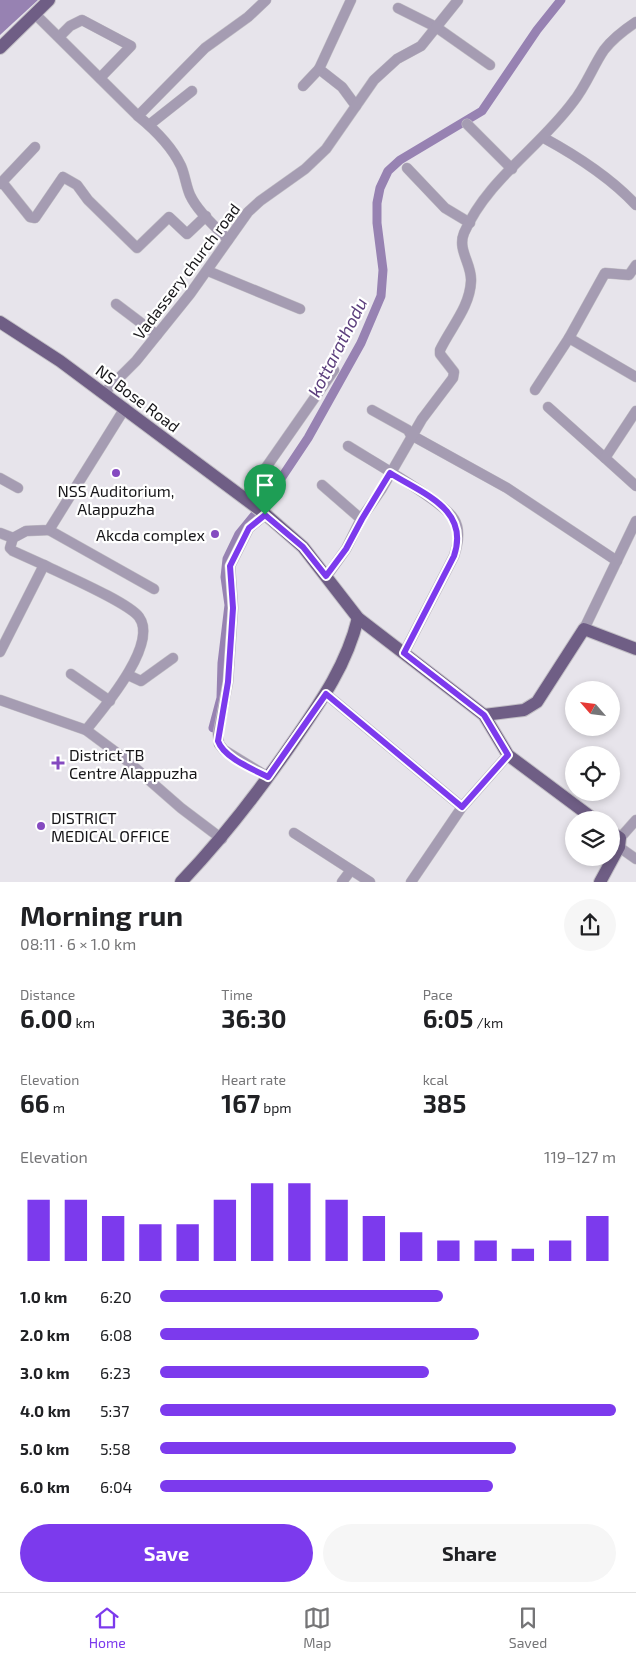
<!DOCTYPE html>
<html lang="en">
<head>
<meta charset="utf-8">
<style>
  :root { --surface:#fff; --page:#f6f6f6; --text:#202124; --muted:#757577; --line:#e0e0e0; --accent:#7c3aed }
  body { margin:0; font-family:"Exo 2",sans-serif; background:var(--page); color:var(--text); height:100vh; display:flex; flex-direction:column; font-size:19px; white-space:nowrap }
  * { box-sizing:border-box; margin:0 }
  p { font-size:16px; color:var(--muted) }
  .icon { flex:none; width:28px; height:28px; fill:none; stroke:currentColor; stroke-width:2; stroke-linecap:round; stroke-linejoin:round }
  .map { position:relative; height:882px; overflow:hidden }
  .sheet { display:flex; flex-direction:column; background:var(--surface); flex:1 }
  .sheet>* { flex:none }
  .needle { width:32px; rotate:298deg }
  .buttons { position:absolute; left:565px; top:681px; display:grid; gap:10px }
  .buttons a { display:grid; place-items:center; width:55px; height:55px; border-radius:50%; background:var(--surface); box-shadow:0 2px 8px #0003; font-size:25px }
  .pin { position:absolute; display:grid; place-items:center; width:42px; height:42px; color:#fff; margin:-51px -21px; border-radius:50% 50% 50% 0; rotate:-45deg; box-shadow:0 0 5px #0007 }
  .pin .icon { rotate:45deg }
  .round { display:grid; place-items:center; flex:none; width:52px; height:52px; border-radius:26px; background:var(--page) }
  .summary { display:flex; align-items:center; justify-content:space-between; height:85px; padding:0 20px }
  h1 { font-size:28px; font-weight:700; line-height:38px }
  .stats { display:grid; grid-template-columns:repeat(3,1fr); gap:8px; height:85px; padding:5px 20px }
  .stats div { display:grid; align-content:center }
  .stats b { font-size:25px; font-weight:700 }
  .stats small { font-size:14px; font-weight:400 }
  .stats p { font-size:14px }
  .chart { height:140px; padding:10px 20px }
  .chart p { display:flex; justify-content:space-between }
  .chart svg { width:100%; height:90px; margin-top:5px; stroke:var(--accent); stroke-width:6 }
  .cta { display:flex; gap:10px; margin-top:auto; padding:10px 20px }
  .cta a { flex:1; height:58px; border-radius:30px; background:var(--accent); color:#fff; font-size:20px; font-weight:700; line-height:58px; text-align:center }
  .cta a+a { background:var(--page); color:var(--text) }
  ul { padding:0 20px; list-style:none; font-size:16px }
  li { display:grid; grid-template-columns:80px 60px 1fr; align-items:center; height:38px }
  li i { height:12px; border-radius:6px; background:var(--accent) }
  .tab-bar { display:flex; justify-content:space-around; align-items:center; height:70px; border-top:1px solid var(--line); background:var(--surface); font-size:14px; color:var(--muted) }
  .tab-bar a { display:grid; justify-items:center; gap:2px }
  .tab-bar .active { color:var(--accent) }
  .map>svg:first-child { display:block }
</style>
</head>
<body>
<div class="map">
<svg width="636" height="882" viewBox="0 0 636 882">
  <rect width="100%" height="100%" fill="#e7e4eb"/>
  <path fill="#9782b2" d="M0 0H38L0 35Z"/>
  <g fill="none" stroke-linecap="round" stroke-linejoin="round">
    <path stroke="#9782b2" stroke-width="9" d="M213 728 221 698 222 663 229 605 225 577 227 559 239 534 266 501 308 438 361 343 381 296 383 270 377 223V203L380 188 388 171 400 160 482 111 537 30 561 0"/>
    <defs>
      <g id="minor">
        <path d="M351 0 319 69 342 87 356 106"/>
        <path d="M398 8 436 27 490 65"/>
        <path d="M36 15 138 116"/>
        <path d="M59 37 70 26 82 20 131 46 100 78"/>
        <path d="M303 86 319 69"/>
        <path d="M467 124 512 169"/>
        <path d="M149 125 192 91"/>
        <path d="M544 138C577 156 610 177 636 205"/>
        <path d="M407 168 445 208 470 223"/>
        <path d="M2 182 30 217 35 218 63 177 77 185 88 200 137 248 169 217 187 234 206 216"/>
        <path d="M0 184 35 147"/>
        <path d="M228 240C215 226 198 212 190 195 186 186 185 175 181 166 172 147 154 129 138 116L205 48 248 17 266 0"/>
        <path d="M636 265 629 275 605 273 569 338 636 377"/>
        <path d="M208 271 300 309"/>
        <path d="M116 304 157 335"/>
        <path d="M535 390 569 338"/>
        <path d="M104 393 136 361 190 294 248 212 260 201 305 169 326 149 374 80 397 59 421 46 458 0"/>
        <path d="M548 407 605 458"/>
        <path d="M372 410 408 430 412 437"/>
        <path d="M636 411 605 458 636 486"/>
        <path d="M413 436 507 488 617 561"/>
        <path d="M348 446C370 460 443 501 454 519 461 530 458 544 454 556L404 653"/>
        <path d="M0 478 18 488"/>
        <path d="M322 485 361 519"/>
        <path d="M244 499 334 370"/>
        <path d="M265 515 249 528 230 566 233 608 228 682 218 734 219 744 224 750 268 777"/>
        <path d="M49 530 154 589"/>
        <path d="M0 533 13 538"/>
        <path d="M44 565C64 575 128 602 139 617 159 644 103 709 86 730"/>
        <path d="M326 577 346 549 361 519 381 490 422 419 453 378 454 372 440 354V350C451 327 470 307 471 281 472 264 457 250 464 233 487 180 539 148 573 102 586 86 593 66 604 50 613 38 624 30 636 22"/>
        <path d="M584 629 636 521"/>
        <path d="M0 652 44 565 13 551 10 548 13 538 26 531 49 530 125 408"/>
        <path d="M71 674 110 701"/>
        <path d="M128 675 141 681 173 658"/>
        <path d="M326 694 462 807"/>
        <path d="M0 700 86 730 125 759 181 808 222 839"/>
        <path d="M294 833 370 882"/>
        <path d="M620 838 636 820"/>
        <path d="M619 847 636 859"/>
        <path d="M342 882 351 870"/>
        <path d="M411 882 462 807 508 755"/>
      </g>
      <g id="major">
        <path d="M0 48 49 0"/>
        <path d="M0 322 60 361 264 513 303 547 358 618 484 715 508 755 595 820"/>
        <path d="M484 715 524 710 537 702 584 629 636 649"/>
        <path d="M181 882C224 837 260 790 295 739 322 700 347 664 358 618"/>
        <path d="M600 882 619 847 620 838 611 832"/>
      </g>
    </defs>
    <use href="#minor" stroke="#c2bfc5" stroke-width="11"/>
    <use href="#major" stroke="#c2bfc5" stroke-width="14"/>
    <use href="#minor" stroke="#a59cb2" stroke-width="10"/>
    <use href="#major" stroke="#6f5e85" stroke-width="12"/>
  </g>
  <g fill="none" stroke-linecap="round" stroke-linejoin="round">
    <defs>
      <path id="route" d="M390 473C423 494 470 509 454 556L404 653 484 715 508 755 462 807 326 694 268 777C253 769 224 758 218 741L228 682 233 608 230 566 249 528 265 515 303 547 326 576 346 549 362 519Z"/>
    </defs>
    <use href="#route" stroke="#fff" stroke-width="10"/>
    <use href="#route" stroke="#7c3aed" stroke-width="6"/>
  </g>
  <g fill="#854ac0" stroke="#fff" stroke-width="2">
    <circle cx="116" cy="473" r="5"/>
    <circle cx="215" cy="534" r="5"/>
    <path d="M55.5 755.5h5v5h5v5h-5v5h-5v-5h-5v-5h5z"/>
    <circle cx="41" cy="826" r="5"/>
  </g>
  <g text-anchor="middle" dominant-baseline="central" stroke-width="4.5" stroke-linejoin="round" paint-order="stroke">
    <g font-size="16" fill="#171619" stroke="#fff">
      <text transform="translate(186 271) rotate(-53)">Vadassery church road</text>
      <text transform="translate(138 398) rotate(37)">NS Bose Road</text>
    </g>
    <g font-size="16" fill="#171619" stroke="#fff" text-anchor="start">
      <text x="116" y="490" text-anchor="middle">NSS Auditorium,<tspan x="116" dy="18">Alappuzha</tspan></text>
      <text x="205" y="534" text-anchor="end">Akcda complex</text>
      <text x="69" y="754">District TB<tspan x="69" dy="18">Centre Alappuzha</tspan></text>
      <text x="51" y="817">DISTRICT<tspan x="51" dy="18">MEDICAL OFFICE</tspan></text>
    </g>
    <g font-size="18" font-style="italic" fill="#5d407e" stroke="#fff">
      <text transform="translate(337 347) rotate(-63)">kottarathodu</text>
    </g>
  </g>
</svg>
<div class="buttons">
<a><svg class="needle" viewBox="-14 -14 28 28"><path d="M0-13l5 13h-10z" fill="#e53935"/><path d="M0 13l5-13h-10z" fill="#757577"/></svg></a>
<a><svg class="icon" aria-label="locate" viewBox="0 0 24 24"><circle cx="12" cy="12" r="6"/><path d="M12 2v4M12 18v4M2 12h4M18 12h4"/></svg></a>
<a><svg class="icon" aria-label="layers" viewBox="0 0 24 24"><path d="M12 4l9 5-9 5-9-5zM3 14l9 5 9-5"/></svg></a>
</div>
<div class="pin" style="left:265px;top:515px;background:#1e9e55"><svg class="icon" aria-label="arrive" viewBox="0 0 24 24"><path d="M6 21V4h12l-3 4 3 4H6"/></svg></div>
</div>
<section class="sheet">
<div class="summary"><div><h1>Morning run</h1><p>08:11 · 6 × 1.0 km</p></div><a class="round"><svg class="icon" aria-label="share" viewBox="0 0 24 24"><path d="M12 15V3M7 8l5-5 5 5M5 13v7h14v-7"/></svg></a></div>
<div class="stats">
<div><p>Distance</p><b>6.00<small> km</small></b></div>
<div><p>Time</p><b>36:30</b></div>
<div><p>Pace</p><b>6:05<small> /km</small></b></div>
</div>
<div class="stats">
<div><p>Elevation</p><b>66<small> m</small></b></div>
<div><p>Heart rate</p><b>167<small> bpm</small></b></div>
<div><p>kcal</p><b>385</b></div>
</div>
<div class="chart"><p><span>Elevation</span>119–127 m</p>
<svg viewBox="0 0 160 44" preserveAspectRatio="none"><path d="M5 44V14M15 44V14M25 44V22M35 44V26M45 44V26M55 44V14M65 44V6M75 44V6M85 44V14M95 44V22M105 44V30M115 44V34M125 44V34M135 44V38M145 44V34M155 44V22"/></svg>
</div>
<ul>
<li><b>1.0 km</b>6:20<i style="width:62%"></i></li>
<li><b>2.0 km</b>6:08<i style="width:70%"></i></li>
<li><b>3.0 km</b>6:23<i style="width:59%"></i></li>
<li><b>4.0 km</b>5:37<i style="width:100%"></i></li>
<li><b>5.0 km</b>5:58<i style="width:78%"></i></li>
<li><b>6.0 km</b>6:04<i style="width:73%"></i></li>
</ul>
<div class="cta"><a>Save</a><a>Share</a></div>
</section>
<nav class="tab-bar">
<a class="active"><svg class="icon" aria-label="home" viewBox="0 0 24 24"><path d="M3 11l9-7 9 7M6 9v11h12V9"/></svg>Home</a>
<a><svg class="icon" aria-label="map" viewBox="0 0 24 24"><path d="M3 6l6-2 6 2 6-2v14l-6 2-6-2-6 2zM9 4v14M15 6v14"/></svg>Map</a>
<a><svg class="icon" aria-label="saved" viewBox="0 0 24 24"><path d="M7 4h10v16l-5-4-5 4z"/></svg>Saved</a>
</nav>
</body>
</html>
